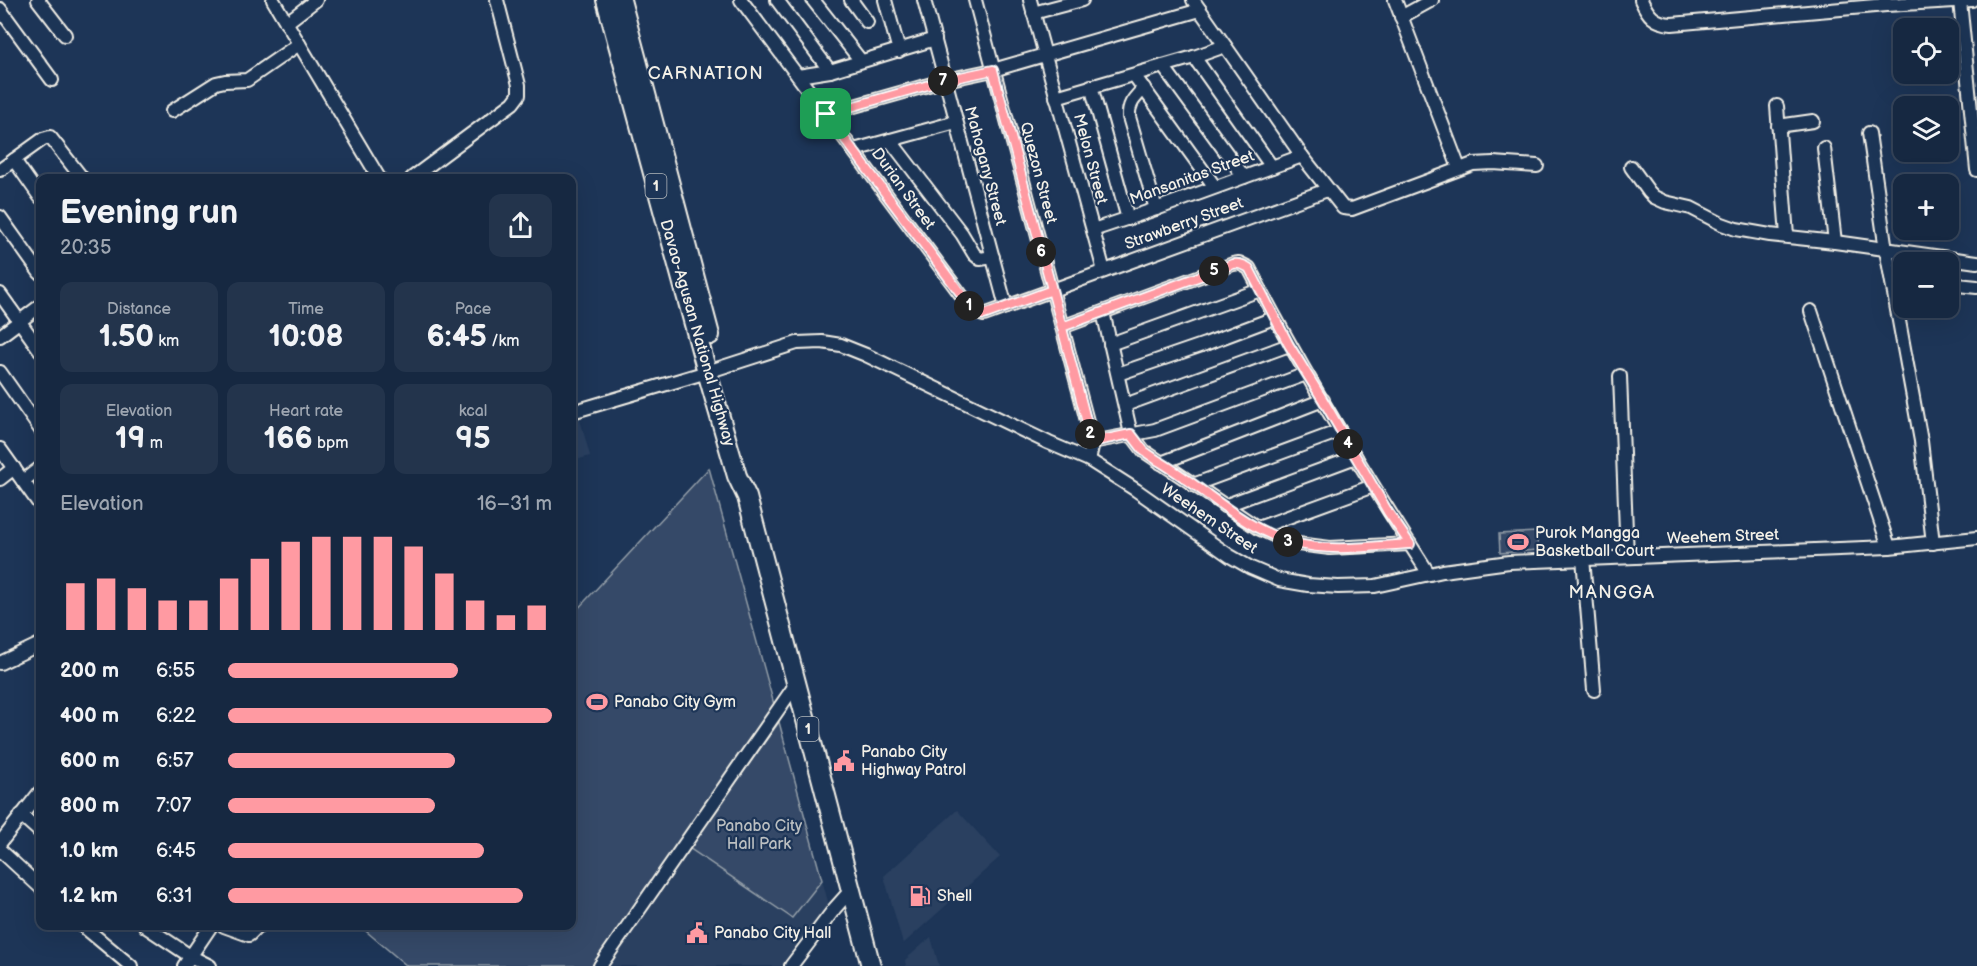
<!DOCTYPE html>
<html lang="en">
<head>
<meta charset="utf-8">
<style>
  :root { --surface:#162841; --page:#23344c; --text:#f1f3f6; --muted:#9ea6b1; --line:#35445a; --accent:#ff9aa2 }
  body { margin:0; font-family:"Balsamiq Sans",sans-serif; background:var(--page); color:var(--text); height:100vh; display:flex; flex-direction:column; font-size:22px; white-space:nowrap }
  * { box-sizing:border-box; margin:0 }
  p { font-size:20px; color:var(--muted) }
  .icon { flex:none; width:33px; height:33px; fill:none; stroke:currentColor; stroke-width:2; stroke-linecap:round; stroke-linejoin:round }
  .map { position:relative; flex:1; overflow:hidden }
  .panel { position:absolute; left:36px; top:174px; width:540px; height:756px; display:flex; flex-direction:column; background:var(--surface); border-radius:12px; box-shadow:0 6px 24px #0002,0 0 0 2px var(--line) }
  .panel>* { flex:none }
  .controls { position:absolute; left:1893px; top:18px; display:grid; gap:12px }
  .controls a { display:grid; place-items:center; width:66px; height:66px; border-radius:12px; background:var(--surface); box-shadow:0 6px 24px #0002,0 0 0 2px var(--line); font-size:30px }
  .pin { position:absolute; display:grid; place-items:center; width:51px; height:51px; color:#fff; margin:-26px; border-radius:12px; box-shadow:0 3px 9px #0006 }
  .km { position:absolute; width:30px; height:30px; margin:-15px; border-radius:50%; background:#222; color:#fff; font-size:16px; line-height:30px; text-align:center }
  .round { display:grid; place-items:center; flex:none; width:63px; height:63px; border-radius:12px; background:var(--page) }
  .summary { display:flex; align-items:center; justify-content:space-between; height:102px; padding:0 24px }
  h1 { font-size:33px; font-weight:600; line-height:45px }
  .stats { display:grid; grid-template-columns:repeat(3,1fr); gap:9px; height:102px; padding:6px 24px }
  .stats div { display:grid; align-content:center; border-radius:12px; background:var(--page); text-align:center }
  .stats b { font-size:30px; font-weight:600 }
  .stats small { font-size:16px; font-weight:400 }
  .stats p { font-size:16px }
  .chart { height:168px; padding:12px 24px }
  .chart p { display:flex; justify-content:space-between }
  .chart svg { width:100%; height:108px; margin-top:6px; stroke:var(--accent); stroke-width:6 }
  ul { padding:0 24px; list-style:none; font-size:20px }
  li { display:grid; grid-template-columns:96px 72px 1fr; align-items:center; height:45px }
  li i { height:15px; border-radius:8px; background:var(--accent) }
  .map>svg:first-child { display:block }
</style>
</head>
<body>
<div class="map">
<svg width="1977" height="966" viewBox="0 0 1977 966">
  <rect width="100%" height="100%" fill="#1d3557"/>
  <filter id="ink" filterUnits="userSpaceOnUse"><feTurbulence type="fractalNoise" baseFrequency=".0167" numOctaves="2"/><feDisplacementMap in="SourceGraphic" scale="12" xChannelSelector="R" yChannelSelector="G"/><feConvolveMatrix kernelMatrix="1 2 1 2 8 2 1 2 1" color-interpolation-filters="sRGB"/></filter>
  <g filter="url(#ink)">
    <g fill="#2a4060">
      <path d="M579 416 590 456 572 461V418Z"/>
      <path d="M775 708 833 920 800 966H594Z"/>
      <path d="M957 810 1000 857 903 944 884 876Z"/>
      <path d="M931 937 939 966H906L905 960Z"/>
    </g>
    <g fill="#354a67" stroke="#949ea8" stroke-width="1.5">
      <path d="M709 468 775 708 594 966H407L360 926H572V615Z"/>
      <path d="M1536 532 1538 550 1500 553 1499 534Z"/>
      <path d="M779 722 822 880 792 918 689 848Z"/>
    </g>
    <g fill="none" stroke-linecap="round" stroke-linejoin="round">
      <defs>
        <g id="minor">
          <path d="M38 0 65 35"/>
          <path d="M273 0 379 178"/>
          <path d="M741 0 974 312 984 315 1327 190"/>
          <path d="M777 0 830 71"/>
          <path d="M813 0 861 61"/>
          <path d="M851 0 867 22"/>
          <path d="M885 0 899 51"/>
          <path d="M924 0 1006 307"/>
          <path d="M975 0 1091 436 1092 447 1089 460"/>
          <path d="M1030 0 1104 271"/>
          <path d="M1193 0 1302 156 1343 208 1352 209 1473 164 1493 163 1537 166"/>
          <path d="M1395 0 1459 168"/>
          <path d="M1641 0C1648 15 1654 23 1672 24L1886 5"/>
          <path d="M1885 0 1886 5 1972 0"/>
          <path d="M1960 1 1977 170"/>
          <path d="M0 9 52 80"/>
          <path d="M1033 13 1082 0"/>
          <path d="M1401 17 1432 0"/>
          <path d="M286 23 316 0"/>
          <path d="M1194 57 1272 167"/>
          <path d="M1163 66 1244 177"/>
          <path d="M1134 75 1215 187"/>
          <path d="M798 76 830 71 935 39"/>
          <path d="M1091 86 1128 219"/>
          <path d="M1144 88C1135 98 1128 103 1129 117L1156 209"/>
          <path d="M1056 97 1194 57 1225 46"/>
          <path d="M1777 106 1787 236"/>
          <path d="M172 111 216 83 225 81 247 80 299 44"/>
          <path d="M826 114 946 80 993 70 1200 10"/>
          <path d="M1778 126 1813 121"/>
          <path d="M1869 133 1886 250 1921 441 1933 543"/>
          <path d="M890 140 962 234 974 254 980 259 993 257"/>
          <path d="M1824 148 1835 242"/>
          <path d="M854 150 956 122"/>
          <path d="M14 160 40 197"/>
          <path d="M1631 167 1649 192 1654 197 1665 202 1691 208 1722 224 1736 229 1770 235 1835 242 1977 262"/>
          <path d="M0 170 43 139 50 137 82 178"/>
          <path d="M412 178 513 103 519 95V85L497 0"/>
          <path d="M0 217 40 273"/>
          <path d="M1093 230 1156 209 1302 156"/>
          <path d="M1948 284 1977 287"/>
          <path d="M0 294 40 350"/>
          <path d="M1811 311 1889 547"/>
          <path d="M1103 312 1131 434 1144 451 1258 528 1284 540 1298 544 1330 548 1410 544"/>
          <path d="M1062 327 1233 264 1239 263 1249 268C1303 373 1365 475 1429 574"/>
          <path d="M0 336 40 306"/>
          <path d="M1110 344 1260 290"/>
          <path d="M0 372 40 429"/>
          <path d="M1118 374 1205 344 1274 318"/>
          <path d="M1620 376 1627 557"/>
          <path d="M1125 405 1289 345"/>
          <path d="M572 412 707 372 797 343 822 342 841 345 866 355 1049 443 1089 460 1136 490 1230 556 1251 568 1279 580 1308 585 1338 587 1375 586 1443 571 1509 562 1889 547 1977 538"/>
          <path d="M1092 442 1155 430 1306 374"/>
          <path d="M0 449 40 505"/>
          <path d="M1161 463 1323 400"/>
          <path d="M0 479 14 468"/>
          <path d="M23 481 40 468"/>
          <path d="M1193 485 1340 431"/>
          <path d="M1224 506 1356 457"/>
          <path d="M1258 528 1373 486"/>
          <path d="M1583 558 1594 690"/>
          <path d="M0 663 40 644"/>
          <path d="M21 815 40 832"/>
          <path d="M0 843 40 792"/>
          <path d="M0 850 40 887"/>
          <path d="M83 926 131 966"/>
          <path d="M145 926 190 956 210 966"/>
          <path d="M224 926 249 935 258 926"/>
          <path d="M184 966 211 926"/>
          <path d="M600 966 796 684"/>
          <path d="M791 966 835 908 852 889"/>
        </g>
        <g id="highway">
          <path d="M606 0 707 372 737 476 747 497 871 966"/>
          <path d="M621 0 710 335"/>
        </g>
      </defs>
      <use href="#minor" stroke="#f4f1e8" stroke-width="16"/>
      <use href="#highway" stroke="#f4f1e8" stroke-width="22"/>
      <use href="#minor" stroke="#1d3557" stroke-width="12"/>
      <use href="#highway" stroke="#1d3557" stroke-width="18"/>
    </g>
  </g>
  <g fill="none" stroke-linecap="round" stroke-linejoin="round" filter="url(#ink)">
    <defs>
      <path id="route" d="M826 114 976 314 984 315 1052 290 1092 442 1131 434 1144 451 1157 460C1201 485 1245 531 1295 543 1332 553 1372 546 1410 544L1388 512 1323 400 1289 345 1249 268C1243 264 1239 263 1233 264L1062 327 993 70 946 80 826 114"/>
    </defs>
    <use href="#route" stroke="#fff" stroke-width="12"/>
    <use href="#route" stroke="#ff9aa2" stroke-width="8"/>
  </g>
  <defs>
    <symbol id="stadium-bare" viewBox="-9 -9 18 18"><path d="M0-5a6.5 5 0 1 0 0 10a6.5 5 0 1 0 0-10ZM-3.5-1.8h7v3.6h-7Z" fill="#ff9aa2" stroke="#1d3557" stroke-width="2.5" paint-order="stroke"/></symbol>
    <symbol id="civic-bare" viewBox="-9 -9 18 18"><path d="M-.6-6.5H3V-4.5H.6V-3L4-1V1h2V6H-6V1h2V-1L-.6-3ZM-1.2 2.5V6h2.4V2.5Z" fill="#ff9aa2" stroke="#1d3557" stroke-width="2.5" paint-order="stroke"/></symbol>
    <symbol id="fuel-bare" viewBox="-9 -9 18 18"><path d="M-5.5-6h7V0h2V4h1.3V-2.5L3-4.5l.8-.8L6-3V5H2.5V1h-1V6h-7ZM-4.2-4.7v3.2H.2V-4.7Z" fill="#ff9aa2" stroke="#1d3557" stroke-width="2.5" paint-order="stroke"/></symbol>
  </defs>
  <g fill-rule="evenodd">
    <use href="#stadium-bare" x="1503" y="527" width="30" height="30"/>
    <use href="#stadium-bare" x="582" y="687" width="30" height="30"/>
    <use href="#civic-bare" x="829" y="746" width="30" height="30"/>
    <use href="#fuel-bare" x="905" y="881" width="30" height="30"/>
    <use href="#civic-bare" x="682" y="918" width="30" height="30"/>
  </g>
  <g text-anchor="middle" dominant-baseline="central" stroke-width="4.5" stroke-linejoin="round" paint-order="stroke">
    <g fill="#1d3557" stroke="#b4b9bc" stroke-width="1.5">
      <rect x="645.5" y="174" width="21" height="24" rx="4.5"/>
      <rect x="797.5" y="717" width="21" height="24" rx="4.5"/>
    </g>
    <g font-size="15" font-weight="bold" fill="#f4f1e8">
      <text x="656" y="186">1</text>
      <text x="808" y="729">1</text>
    </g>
    <g font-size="16" fill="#f4f1e8" stroke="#1d3557">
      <text transform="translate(1090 159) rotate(75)">Melon Street</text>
      <text transform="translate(985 166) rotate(75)">Mahogany Street</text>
      <text transform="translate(1038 173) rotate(75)">Quezon Street</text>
      <text transform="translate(1192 178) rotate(-20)">Mansanitas Street</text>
      <text transform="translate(903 189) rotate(54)">Durian Street</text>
      <text transform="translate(1184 224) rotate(-20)">Strawberry Street</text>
      <text transform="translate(697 333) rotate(74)">Davao-Agusan National Highway</text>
      <text transform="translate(1209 519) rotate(34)">Weehem Street</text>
      <text transform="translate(1723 537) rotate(-2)">Weehem Street</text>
    </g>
    <g font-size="16" fill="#f4f1e8" stroke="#1d3557" text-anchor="start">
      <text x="1535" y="533">Purok Mangga<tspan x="1535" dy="18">Basketball Court</tspan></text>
      <text x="614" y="702">Panabo City Gym</text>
      <text x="861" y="752">Panabo City<tspan x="861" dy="18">Highway Patrol</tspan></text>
      <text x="937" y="896">Shell</text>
      <text x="714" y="933">Panabo City Hall</text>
    </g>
    <g font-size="16" fill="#bbbfc1" stroke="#1d3557">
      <text x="759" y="826">Panabo City<tspan x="759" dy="18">Hall Park</tspan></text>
    </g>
    <g font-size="18" letter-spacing="1.5" fill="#f4f1e8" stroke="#1d3557">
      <text x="706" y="73">CARNATION</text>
      <text x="1612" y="592">MANGGA</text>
    </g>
  </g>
</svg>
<div class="controls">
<a><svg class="icon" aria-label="locate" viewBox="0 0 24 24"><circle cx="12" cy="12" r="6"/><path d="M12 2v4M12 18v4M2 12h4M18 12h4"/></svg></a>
<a><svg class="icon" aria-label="layers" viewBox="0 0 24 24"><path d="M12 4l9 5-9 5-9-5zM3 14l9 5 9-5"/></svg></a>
<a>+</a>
<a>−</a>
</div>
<div class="pin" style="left:826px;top:114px;background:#1e9e55"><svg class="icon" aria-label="arrive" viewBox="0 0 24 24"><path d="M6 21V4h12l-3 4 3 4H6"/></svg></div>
<b class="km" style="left:969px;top:306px">1</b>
<b class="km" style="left:1090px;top:434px">2</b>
<b class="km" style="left:1288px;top:542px">3</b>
<b class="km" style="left:1348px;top:444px">4</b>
<b class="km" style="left:1214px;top:271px">5</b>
<b class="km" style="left:1041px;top:252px">6</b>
<b class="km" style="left:943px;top:81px">7</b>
<section class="panel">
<div class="summary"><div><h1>Evening run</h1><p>20:35</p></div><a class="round"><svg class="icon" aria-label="share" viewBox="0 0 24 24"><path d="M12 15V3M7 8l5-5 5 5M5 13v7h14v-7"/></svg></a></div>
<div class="stats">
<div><p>Distance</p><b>1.50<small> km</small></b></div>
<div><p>Time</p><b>10:08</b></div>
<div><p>Pace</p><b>6:45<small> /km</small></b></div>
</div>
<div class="stats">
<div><p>Elevation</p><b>19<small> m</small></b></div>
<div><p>Heart rate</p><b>166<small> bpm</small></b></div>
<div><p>kcal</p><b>95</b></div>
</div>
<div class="chart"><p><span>Elevation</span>16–31 m</p>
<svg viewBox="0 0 160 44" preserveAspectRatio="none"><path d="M5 44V25M15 44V23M25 44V27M35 44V32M45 44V32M55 44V23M65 44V15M75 44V8M85 44V6M95 44V6M105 44V6M115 44V10M125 44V21M135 44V32M145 44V38M155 44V34"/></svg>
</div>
<ul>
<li><b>200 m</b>6:55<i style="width:71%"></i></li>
<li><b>400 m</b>6:22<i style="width:100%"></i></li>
<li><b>600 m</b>6:57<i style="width:70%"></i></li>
<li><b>800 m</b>7:07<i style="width:64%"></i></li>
<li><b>1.0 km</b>6:45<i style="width:79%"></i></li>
<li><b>1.2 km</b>6:31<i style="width:91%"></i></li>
</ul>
</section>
</div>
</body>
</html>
